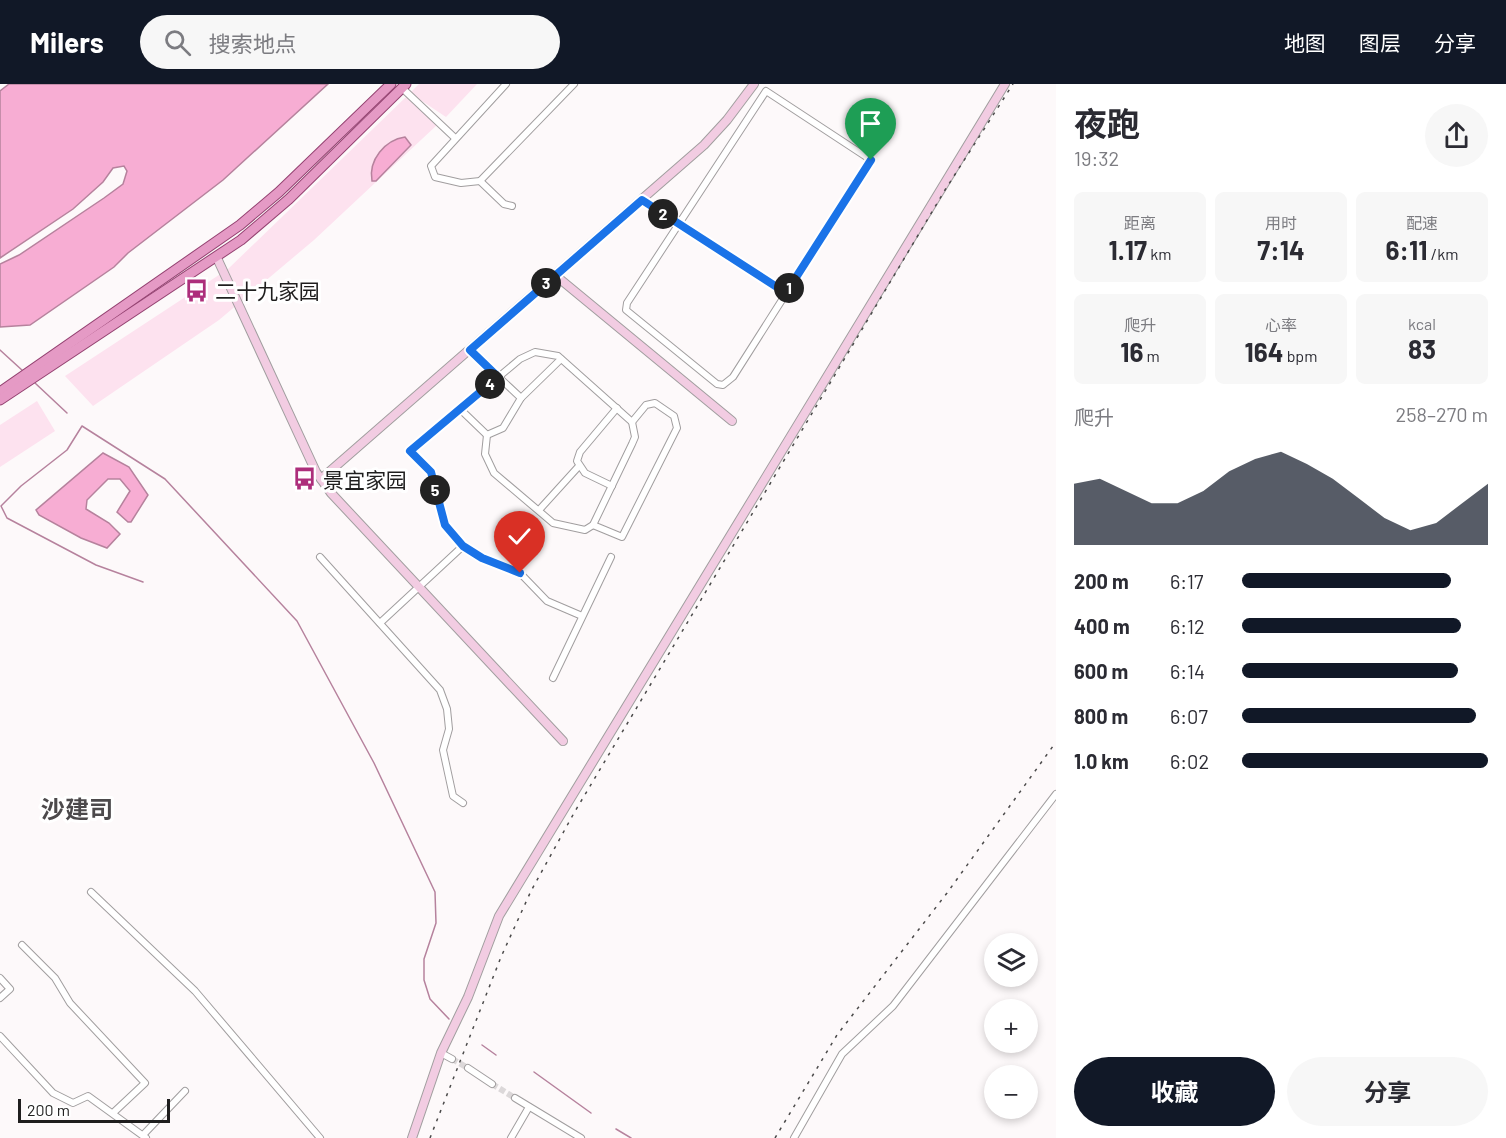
<!DOCTYPE html>
<html lang="zh">
<head>
<meta charset="utf-8">
<style>
  :root { --surface:#fff; --page:#f7f7f7; --text:#2b2b33; --muted:#7c7c81; --accent:#111827 }
  body { margin:0; font-family:Barlow,"Noto Sans SC",sans-serif; background:var(--page); color:var(--text); height:100vh; display:flex; flex-direction:column; font-size:22px; white-space:nowrap }
  * { box-sizing:border-box; margin:0 }
  p { font-size:20px; color:var(--muted) }
  .icon { flex:none; width:33px; height:33px; fill:none; stroke:currentColor; stroke-width:2; stroke-linecap:round; stroke-linejoin:round }
  .map { position:relative; flex:1; overflow:hidden }
  .side { display:flex; flex-direction:column; background:var(--surface); width:450px }
  .side>* { flex:none }
  .buttons { position:absolute; left:984px; top:849px; display:grid; gap:12px }
  .buttons a { display:grid; place-items:center; width:54px; height:54px; border-radius:50%; background:var(--surface); box-shadow:0 3px 9px #0003; font-size:30px }
  .scale { position:absolute; left:18px; bottom:15px; width:152px; box-sizing:border-box; padding-left:6px; border:3px solid #1f1e1e; border-top:0; font-size:16px; line-height:21px; white-space:nowrap; color:#1f1e1e; -webkit-text-stroke:4px #fff; paint-order:stroke }
  .pin { position:absolute; display:grid; place-items:center; width:51px; height:51px; color:#fff; margin:-62px -26px; border-radius:50% 50% 50% 0; rotate:-45deg; box-shadow:0 0 6px #0007 }
  .pin .icon { rotate:45deg }
  .km { position:absolute; width:30px; height:30px; margin:-15px; border-radius:50%; background:#222; color:#fff; font-size:16px; line-height:30px; text-align:center }
  .round { display:grid; place-items:center; flex:none; width:63px; height:63px; border-radius:32px; background:var(--page) }
  .head { display:flex; align-items:center; justify-content:space-between; height:102px; padding:0 18px }
  h1 { font-size:33px; font-weight:700; line-height:45px }
  .stats { display:grid; grid-template-columns:repeat(3,1fr); gap:9px; height:102px; padding:6px 18px }
  .stats div { display:grid; align-content:center; border-radius:9px; background:var(--page); text-align:center }
  .stats b { font-size:26px; font-weight:700 }
  .stats small { font-size:16px; font-weight:400 }
  .stats p { font-size:16px }
  .chart { height:168px; padding:12px 18px }
  .chart p { display:flex; justify-content:space-between }
  .chart svg { width:100%; height:108px; margin-top:6px; fill:var(--accent); opacity:.7 }
  .action { display:flex; gap:12px; margin-top:auto; padding:12px 18px }
  .action a { flex:1; height:69px; border-radius:36px; background:var(--accent); color:#fff; font-size:24px; font-weight:700; line-height:69px; text-align:center }
  .action a+a { background:var(--page); color:var(--text) }
  ul { padding:0 18px; list-style:none; font-size:20px }
  li { display:grid; grid-template-columns:96px 72px 1fr; align-items:center; height:45px }
  li i { height:15px; border-radius:8px; background:var(--accent) }
  header { display:flex; align-items:center; gap:36px; box-sizing:border-box; height:84px; padding:0 30px; background:var(--accent); color:#fff }
  header strong { font-size:28px }
  nav { display:flex; gap:33px; margin-inline-start:auto; font-size:21px }
  .search { width:420px; height:54px; background:var(--page); display:flex; align-items:center; gap:15px; box-sizing:border-box; padding:0 21px; border-radius:33px; color:var(--muted); font-size:22px }
  main { display:flex; flex:1; min-height:0 }
  .map>svg:first-child { display:block }
</style>
</head>
<body>
<header>
<strong>Milers</strong>
<div class="search"><svg class="icon" aria-label="search" viewBox="0 0 24 24"><circle cx="10" cy="10" r="6"/><path d="M15 15l6 6"/></svg>搜索地点</div>
<nav><a>地图</a><a>图层</a><a>分享</a></nav>
</header>
<main>
<div class="map">
<svg width="1056" height="1054" viewBox="0 0 1056 1054">
  <rect width="100%" height="100%" fill="#fdf9fa"/>
  <g fill="#fde2ef">
    <path d="M419 0H477L446 33 410 9Z"/>
    <path d="M406 13 437 41 314 156 219 236 93 322 65 292 228 185Z"/>
    <path d="M37 317 55 347 0 383V341Z"/>
  </g>
  <g fill="#f7add3" stroke="#b6829d" stroke-width="1.5">
    <path d="M9 0H328L223 96 128 169 114 183 30 241 0 243V180L19 171 104 114 123 100 127 87 124 82 113 84 103 98 73 125 0 174V7Z"/>
    <path d="M405 53 411 61 376 97H372C368 76 385 56 405 53Z"/>
    <path d="M103 369 129 383 148 411 131 438H128L117 428 130 407 120 395H108L87 416 86 425 109 439 120 450 107 464 81 454 39 431 36 426Z"/>
  </g>
  <g fill="none" stroke-linecap="round" stroke-linejoin="round">
    <g stroke="#b6829d" stroke-width="1.5">
      <path d="M0 266 23 287"/>
      <path d="M35 299 67 329"/>
      <path d="M143 498 96 481 7 434 1 422 21 402 67 366 82 342 165 395 297 537 374 679 435 808 436 839 424 875V896L430 915 449 935"/>
      <path d="M482 961 496 971"/>
      <path d="M534 988 591 1029"/>
      <path d="M616 1045 631 1054"/>
    </g>
    <g stroke="#dcd8d9" stroke-width="6" stroke-dasharray="6 3" stroke-linecap="butt">
      <path d="M452 975 468 984"/>
      <path d="M492 1000 515 1014"/>
    </g>
    <defs>
      <g id="street">
        <path d="M506 0 431 82 435 93 461 99 480 97 574 0"/>
        <path d="M402 4 455 54"/>
        <path d="M766 7 871 76 733 293 723 301 717 300 626 226 627 219Z"/>
        <path d="M480 97 504 120 512 122"/>
        <path d="M642 116 786 209"/>
        <path d="M470 266 521 314"/>
        <path d="M460 325 487 351"/>
        <path d="M487 351 485 370 494 389 553 439 585 446 593 441 632 360 635 353 632 338 558 272 535 268 520 275 410 367 431 388 445 441 463 462 482 474 520 489 547 517 582 532"/>
        <path d="M487 351 503 344 521 314 561 275"/>
        <path d="M612 402 585 389 577 377 580 368 617 324"/>
        <path d="M540 425 579 382"/>
        <path d="M593 441 622 453 677 344 674 332 655 319 646 321 632 338"/>
        <path d="M320 473 440 606 447 625 449 645 443 666 453 712 463 719"/>
        <path d="M380 539 463 462"/>
        <path d="M553 594 611 473"/>
        <path d="M91 808 195 907 320 1054"/>
        <path d="M22 861 55 894 70 919 145 999 113 1029"/>
        <path d="M0 894 10 905 0 914"/>
        <path d="M0 952 53 1009 73 1019 88 1012 146 1054"/>
        <path d="M441 969 452 975"/>
        <path d="M468 984 492 1000"/>
        <path d="M515 1014 581 1054"/>
        <path d="M143 1051 185 1007"/>
        <path d="M511 1054 529 1023"/>
        <path d="M794 1054 842 970 893 922 1056 710"/>
      </g>
      <g id="secondary">
        <path d="M217 174 316 388 331 409 563 657"/>
        <path d="M555 191 732 337"/>
        <path d="M321 395 704 61 727 36 754 0"/>
        <path d="M412 1054 441 969 468 913 499 832 1005 0"/>
      </g>
      <g id="primary">
        <path d="M0 308 240 141 279 108 391 0"/>
        <path d="M0 316 241 156 289 115 406 0"/>
      </g>
    </defs>
    <use href="#street" stroke="#a19e9f" stroke-width="8"/>
    <use href="#secondary" stroke="#a19e9f" stroke-width="10"/>
    <use href="#primary" stroke="#944271" stroke-width="11"/>
    <use href="#street" stroke="#fff" stroke-width="6"/>
    <use href="#secondary" stroke="#f2cce2" stroke-width="8"/>
    <use href="#primary" stroke="#e59ac5" stroke-width="9"/>
    <g stroke="#4b4a4a" stroke-width="1.5" stroke-dasharray="3 6" stroke-linecap="butt">
      <path d="M430 1054 501 873 531 807 574 729 945 106 1013 0"/>
      <path d="M775 1054 837 951 947 809 1056 658"/>
    </g>
  </g>
  <g fill="none" stroke-linecap="round" stroke-linejoin="round">
    <defs>
      <path id="route" d="M520 489 482 474 463 462 445 441 431 388 410 367 498 293 470 266 642 116 786 209 871 76"/>
    </defs>
    <use href="#route" stroke="#fff" stroke-width="12"/>
    <use href="#route" stroke="#1a73e8" stroke-width="8"/>
  </g>
  <defs>
    <symbol id="bus-bare" viewBox="-9 -9 18 18"><path d="M-5-6H5V4H4V6H2V4H-2V6H-4V4H-5ZM-3.5-4V0h7V-4ZM-3.5 1.2v1.5H-2V1.2ZM2 1.2v1.5H3.5V1.2Z" fill="#ad2e7b" stroke="#fff" stroke-width="2.5" paint-order="stroke"/></symbol>
  </defs>
  <g fill-rule="evenodd">
    <use href="#bus-bare" x="180" y="190" width="33" height="33"/>
    <use href="#bus-bare" x="288" y="378" width="33" height="33"/>
  </g>
  <g text-anchor="middle" dominant-baseline="central" stroke-width="6" stroke-linejoin="round" paint-order="stroke">
    <g font-size="21" fill="#1f1e1e" stroke="#fff" text-anchor="start">
      <text x="215" y="206">二十九家园</text>
      <text x="323" y="395">景宜家园</text>
    </g>
    <g font-size="24" font-weight="bold" fill="#4c494b" stroke="#fff">
      <text x="77" y="724">沙建司</text>
    </g>
  </g>
</svg>
<div class="buttons">
<a><svg class="icon" aria-label="layers" viewBox="0 0 24 24"><path d="M12 4l9 5-9 5-9-5zM3 14l9 5 9-5"/></svg></a>
<a>+</a>
<a>−</a>
</div>
<div class="scale">200 m</div>
<div class="pin" style="left:871px;top:76px;background:#1e9e55"><svg class="icon" aria-label="arrive" viewBox="0 0 24 24"><path d="M6 21V4h12l-3 4 3 4H6"/></svg></div>
<div class="pin" style="left:520px;top:489px;background:#d93025"><svg class="icon" aria-label="check" viewBox="0 0 24 24"><path d="M5 12l5 5 9-10"/></svg></div>
<b class="km" style="left:789px;top:204px">1</b>
<b class="km" style="left:663px;top:130px">2</b>
<b class="km" style="left:546px;top:199px">3</b>
<b class="km" style="left:490px;top:300px">4</b>
<b class="km" style="left:435px;top:406px">5</b>
</div>
<section class="side">
<div class="head"><div><h1>夜跑</h1><p>19:32</p></div><a class="round"><svg class="icon" aria-label="share" viewBox="0 0 24 24"><path d="M12 15V3M7 8l5-5 5 5M5 13v7h14v-7"/></svg></a></div>
<div class="stats">
<div><p>距离</p><b>1.17<small> km</small></b></div>
<div><p>用时</p><b>7:14</b></div>
<div><p>配速</p><b>6:11<small> /km</small></b></div>
</div>
<div class="stats">
<div><p>爬升</p><b>16<small> m</small></b></div>
<div><p>心率</p><b>164<small> bpm</small></b></div>
<div><p>kcal</p><b>83</b></div>
</div>
<div class="chart"><p><span>爬升</span>258–270 m</p>
<svg viewBox="0 0 160 44" preserveAspectRatio="none"><path d="M0 44V19L10 17L20 22L30 27L40 27L50 22L60 14L70 9L80 6L90 11L100 17L110 25L120 33L130 38L140 35L150 27L160 19V44z"/></svg>
</div>
<ul>
<li><b>200 m</b>6:17<i style="width:85%"></i></li>
<li><b>400 m</b>6:12<i style="width:89%"></i></li>
<li><b>600 m</b>6:14<i style="width:88%"></i></li>
<li><b>800 m</b>6:07<i style="width:95%"></i></li>
<li><b>1.0 km</b>6:02<i style="width:100%"></i></li>
</ul>
<div class="action"><a>收藏</a><a>分享</a></div>
</section>
</main>
</body>
</html>
